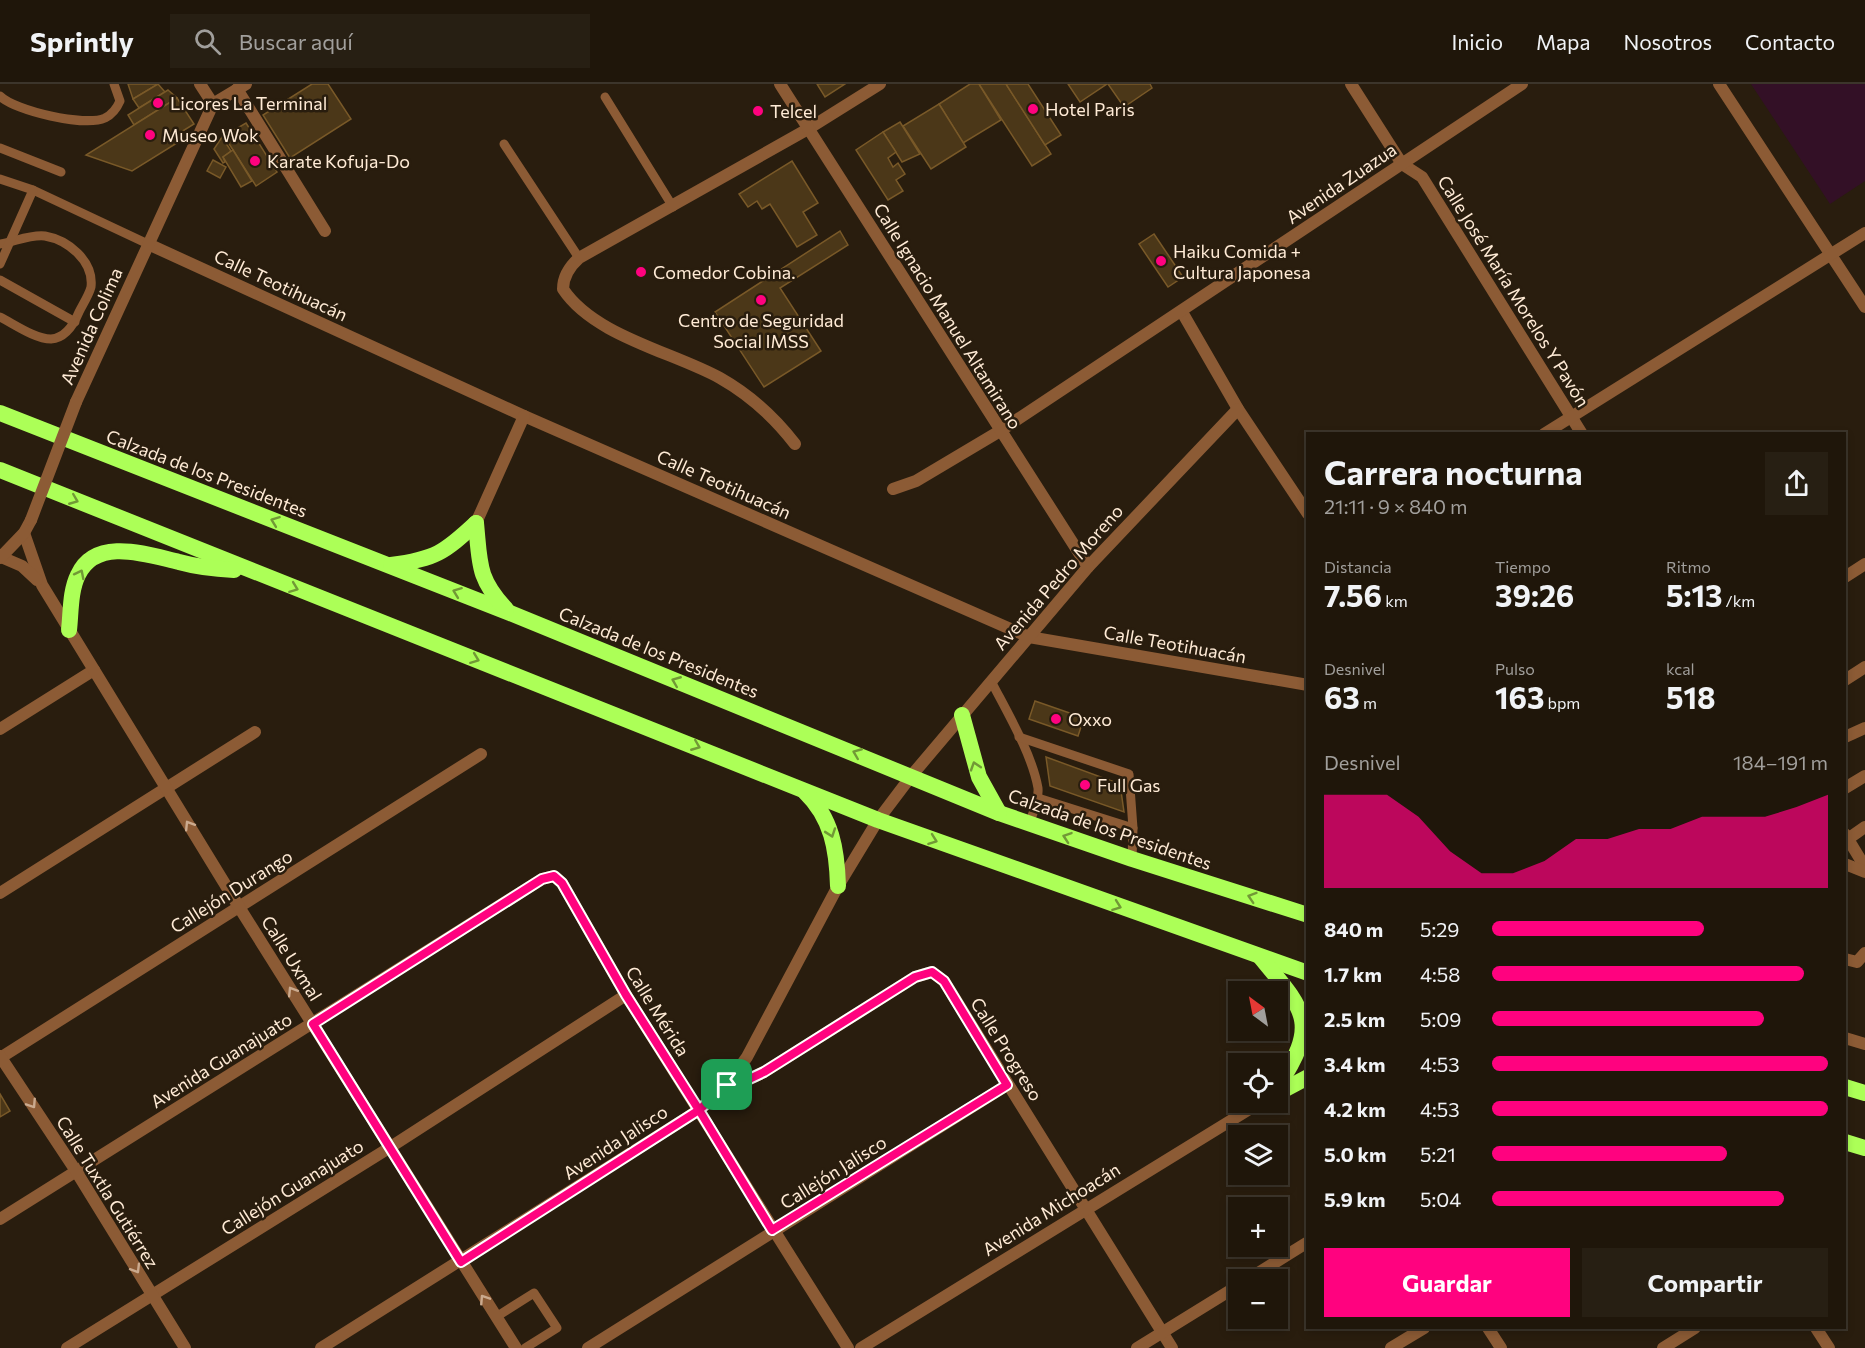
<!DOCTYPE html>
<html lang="es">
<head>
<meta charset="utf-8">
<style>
  :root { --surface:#1f160a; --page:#271f13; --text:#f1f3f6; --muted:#a19f9c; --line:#3c352b; --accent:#ff027f }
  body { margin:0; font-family:Commissioner,sans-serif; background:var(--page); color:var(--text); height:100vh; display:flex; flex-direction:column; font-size:22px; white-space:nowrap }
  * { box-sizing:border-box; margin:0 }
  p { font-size:20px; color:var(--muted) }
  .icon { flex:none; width:33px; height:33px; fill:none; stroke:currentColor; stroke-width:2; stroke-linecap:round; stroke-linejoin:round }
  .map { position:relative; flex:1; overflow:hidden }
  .side { position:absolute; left:1306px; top:348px; width:540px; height:897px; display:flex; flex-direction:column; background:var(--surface); border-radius:0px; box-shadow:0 3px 9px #0003,0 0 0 2px var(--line) }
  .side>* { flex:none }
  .needle { width:39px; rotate:328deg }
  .fabs { position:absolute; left:1228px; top:897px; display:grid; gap:12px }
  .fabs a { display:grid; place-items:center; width:60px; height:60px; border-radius:0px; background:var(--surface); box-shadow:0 3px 9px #0003,0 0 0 2px var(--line); font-size:30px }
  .pin { position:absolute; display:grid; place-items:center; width:51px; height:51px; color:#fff; margin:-26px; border-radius:12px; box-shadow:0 3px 9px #0006 }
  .round { display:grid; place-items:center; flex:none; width:63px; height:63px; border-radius:0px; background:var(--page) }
  .head { display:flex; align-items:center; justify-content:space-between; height:102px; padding:0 18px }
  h1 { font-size:33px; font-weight:700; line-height:45px }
  .stats { display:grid; grid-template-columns:repeat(3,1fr); gap:9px; height:102px; padding:6px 18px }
  .stats div { display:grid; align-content:center }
  .stats b { font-size:30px; font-weight:700 }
  .stats small { font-size:16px; font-weight:400 }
  .stats p { font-size:16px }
  .chart { height:168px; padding:12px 18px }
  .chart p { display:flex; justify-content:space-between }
  .chart svg { width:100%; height:108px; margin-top:6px; fill:var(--accent); opacity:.7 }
  .action { display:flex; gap:12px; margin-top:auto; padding:12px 18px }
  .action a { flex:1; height:69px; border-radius:0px; background:var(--accent); color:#fff; font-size:24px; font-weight:700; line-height:69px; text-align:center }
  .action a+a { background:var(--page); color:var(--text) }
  ul { padding:0 18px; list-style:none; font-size:20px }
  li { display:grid; grid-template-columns:96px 72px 1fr; align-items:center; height:45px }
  li i { height:15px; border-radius:8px; background:var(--accent) }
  header { display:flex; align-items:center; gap:36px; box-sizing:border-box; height:84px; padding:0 30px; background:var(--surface); border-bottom:2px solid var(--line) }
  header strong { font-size:28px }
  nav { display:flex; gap:33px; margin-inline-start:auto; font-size:21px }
  .search { width:420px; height:54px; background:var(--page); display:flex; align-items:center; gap:15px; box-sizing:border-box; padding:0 21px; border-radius:0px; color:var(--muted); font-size:22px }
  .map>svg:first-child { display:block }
</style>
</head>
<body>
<header>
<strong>Sprintly</strong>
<div class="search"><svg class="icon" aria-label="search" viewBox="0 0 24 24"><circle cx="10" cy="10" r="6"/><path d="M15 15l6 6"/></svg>Buscar aquí</div>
<nav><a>Inicio</a><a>Mapa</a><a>Nosotros</a><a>Contacto</a></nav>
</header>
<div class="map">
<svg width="1865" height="1264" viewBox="0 0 1865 1264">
  <rect width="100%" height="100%" fill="#291d0e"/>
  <path fill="#331026" d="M1751 0H1865V97L1830 120Z"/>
  <g fill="#4b3718" stroke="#795928" stroke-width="1.5">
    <path d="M128 0H158L133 15Z"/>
    <path d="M158 0 165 8 139 24 133 15Z"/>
    <path d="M312 0H328L351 35 290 74 263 31Z"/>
    <path d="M817 0H845L825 13Z"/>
    <path d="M970 0H979L1001 36 963 59 939 20Z"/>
    <path d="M979 0H1006L1051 70 1032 82Z"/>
    <path d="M1006 0H1028L1061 51 1045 61Z"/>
    <path d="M1068 0H1107L1080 18Z"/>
    <path d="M1108 0H1150L1152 4 1124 23Z"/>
    <path d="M168 6 177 14 134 41 128 31Z"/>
    <path d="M177 14 194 40 181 48 185 54 132 87 86 71Z"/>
    <path d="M939 20 966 63 931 85 903 42Z"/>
    <path d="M900 38 920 70 902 78 883 48Z"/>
    <path d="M246 39 277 88 256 102 224 52Z"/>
    <path d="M883 48 896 68 888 74 893 83 898 79 905 90 896 96 903 107 888 116 856 66Z"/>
    <path d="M222 53 231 67 223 73 225 78 223 79 214 65Z"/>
    <path d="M233 66 252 97 241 103 223 73Z"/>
    <path d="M213 76 226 83 220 94 207 87Z"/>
    <path d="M792 77 818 119 803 128 817 151 797 163 770 120 762 125 757 117 748 123 739 110Z"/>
    <path d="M840 147 848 161 780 204 821 267 764 303 715 228Z"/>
    <path d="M1154 150 1183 193 1168 203 1139 160Z"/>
    <path d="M1035 617 1084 634 1078 652 1029 635Z"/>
    <path d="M1046 673 1120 700 1124 728 1050 702Z"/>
    <path d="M0 1010 10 1027 0 1033Z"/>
  </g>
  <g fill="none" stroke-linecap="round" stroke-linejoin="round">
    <g stroke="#8c5b35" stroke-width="9">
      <path d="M0 12C15 27 85 43 105 34 113 30 117 24 120 17L114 0"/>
      <path d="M605 13 673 123"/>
      <path d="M504 60 579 174"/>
      <path d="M0 64 61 88"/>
      <path d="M0 95 33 106 148 160"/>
      <path d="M0 160C14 158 31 150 45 152 68 156 94 177 91 203 89 211 83 220 79 228 74 240 66 254 51 255 35 255 14 240 0 233"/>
      <path d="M0 180 33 106"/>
      <path d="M0 196 75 238"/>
      <path d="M991 597C1007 628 1032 670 1038 704 1039 716 1033 729 1029 740"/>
      <path d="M1019 653 1129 690 1133 744 1132 775"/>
      <path d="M1038 714 1133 744"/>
      <path d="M496 1233 534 1209 557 1244 525 1264"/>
    </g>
    <g stroke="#8c5b35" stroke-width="12">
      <path d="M1351 0 1402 80 1422 93 1582 350"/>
      <path d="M1719 0 1865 223"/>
      <path d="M237 5 325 147"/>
      <path d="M213 20 246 0"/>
      <path d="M148 160 524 332 1029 553 1308 601"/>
      <path d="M1182 228 1238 325 1308 430"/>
      <path d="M1544 350 1865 149"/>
      <path d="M795 360C775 334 750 311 720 294 673 268 594 252 563 205 563 192 569 183 579 174L808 45 880 0"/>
      <path d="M893 405 916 397 1000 347 1522 0"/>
      <path d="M476 439 524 332"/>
      <path d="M1088 483 1238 325"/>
      <path d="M1845 493 1865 480"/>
      <path d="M1845 596 1865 583"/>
      <path d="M0 645 94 586"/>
      <path d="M1845 653 1865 644"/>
      <path d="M1845 704 1865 692"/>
      <path d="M1845 750 1865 783"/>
      <path d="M1845 757 1865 743"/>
      <path d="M1845 780 1865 788"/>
      <path d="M0 809 255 648"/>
      <path d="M1845 875 1857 878 1865 869"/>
      <path d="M1845 954 1865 960"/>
      <path d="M0 974 481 670"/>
      <path d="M727 1001 745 997 764 988 915 893 932 888 944 897 1172 1264"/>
      <path d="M0 1135 542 795 554 792 562 799 626 911 848 1264"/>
      <path d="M1247 1196 1308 1158"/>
      <path d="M1488 1244 1501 1264"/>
      <path d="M1816 1244 1829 1264"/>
      <path d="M67 1264 389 1064 626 911"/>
      <path d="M588 1264 1007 1001"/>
      <path d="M1137 1264 1239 1201"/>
      <path d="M1391 1264 1424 1244"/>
      <path d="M1663 1264 1695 1244"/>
    </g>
    <g stroke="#8c5b35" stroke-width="12">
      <path d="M76 318 213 20 200 0"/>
      <path d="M24 449 42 501 239 823 516 1264"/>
      <path d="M1 473 22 482 37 496"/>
      <path d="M0 474 24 449 31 436"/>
      <path d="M0 972 76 1087 185 1264"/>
      <path d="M321 1264 699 1026 727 1001 747 973 838 802 878 736 912 691 1088 483 780 0"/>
      <path d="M861 1264 1261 1018"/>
    </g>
    <g stroke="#acff57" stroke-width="16">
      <path d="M0 329 510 529 999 729 1132 775 1308 831"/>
      <path d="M0 386 878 736 1308 889"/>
      <path d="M476 439C480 479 477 494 506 525"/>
      <path d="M391 481C435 475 444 469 476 439"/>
      <path d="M69 546C71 529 70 507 78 491 96 452 148 471 179 478 197 483 215 485 234 486"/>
      <path d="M962 631 979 693 999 729"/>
      <path d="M805 708C832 734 837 766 838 802"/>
      <path d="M1261 874C1306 928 1319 939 1278 1002"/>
      <path d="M1845 1003 1865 1009"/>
      <path d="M1278 1009 1308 993"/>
      <path d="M1845 1058 1865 1064"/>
    </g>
    <path stroke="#8c5b35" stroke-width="12" d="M31 436 76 318"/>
  </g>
  <defs><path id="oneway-chevron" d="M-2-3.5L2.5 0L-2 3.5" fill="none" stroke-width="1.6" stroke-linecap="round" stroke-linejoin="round" transform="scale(1.5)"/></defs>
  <g stroke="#719936">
    <use href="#oneway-chevron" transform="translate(74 416) rotate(22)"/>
    <use href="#oneway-chevron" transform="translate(275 437) rotate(-159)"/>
    <use href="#oneway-chevron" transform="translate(80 490) rotate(-63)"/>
    <use href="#oneway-chevron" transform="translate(294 504) rotate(21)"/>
    <use href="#oneway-chevron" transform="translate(457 508) rotate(-159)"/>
    <use href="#oneway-chevron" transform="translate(475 575) rotate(21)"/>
    <use href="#oneway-chevron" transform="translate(676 597) rotate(-158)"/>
    <use href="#oneway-chevron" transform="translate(696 662) rotate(22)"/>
    <use href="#oneway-chevron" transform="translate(857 669) rotate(-158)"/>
    <use href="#oneway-chevron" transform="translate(975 682) rotate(-108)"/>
    <use href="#oneway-chevron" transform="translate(831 749) rotate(71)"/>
    <use href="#oneway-chevron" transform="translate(1067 753) rotate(-161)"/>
    <use href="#oneway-chevron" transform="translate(933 756) rotate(20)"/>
    <use href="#oneway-chevron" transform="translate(1252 813) rotate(-162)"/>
    <use href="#oneway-chevron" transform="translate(1117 822) rotate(20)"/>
  </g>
  <g stroke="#cbaa8e">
    <use href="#oneway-chevron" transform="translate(189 741) rotate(-122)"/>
    <use href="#oneway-chevron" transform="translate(292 907) rotate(-122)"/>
    <use href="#oneway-chevron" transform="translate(32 1020) rotate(57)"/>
    <use href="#oneway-chevron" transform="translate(136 1185) rotate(59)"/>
    <use href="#oneway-chevron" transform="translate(484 1215) rotate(-123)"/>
  </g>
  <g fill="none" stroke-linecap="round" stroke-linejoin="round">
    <defs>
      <path id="route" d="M727 1001 699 1026 626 911 562 799 554 792 542 795 313 940 461 1178 699 1026 772 1146 1007 1001 944 897 932 888 915 893 764 988 745 997 727 1001"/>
    </defs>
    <use href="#route" stroke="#fff" stroke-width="12"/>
    <use href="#route" stroke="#ff027f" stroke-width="8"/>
  </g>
  <g fill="#ff027f" stroke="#291d0e" stroke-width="2">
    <circle cx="158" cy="19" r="6"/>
    <circle cx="1033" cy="25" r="6"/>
    <circle cx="758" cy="27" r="6"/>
    <circle cx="150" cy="51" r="6"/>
    <circle cx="255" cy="77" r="6"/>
    <circle cx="1161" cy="177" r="6"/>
    <circle cx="641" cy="188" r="6"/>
    <circle cx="761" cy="216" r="6"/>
    <circle cx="1056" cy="635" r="6"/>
    <circle cx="1085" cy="701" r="6"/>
  </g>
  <g text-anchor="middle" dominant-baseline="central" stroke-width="5" stroke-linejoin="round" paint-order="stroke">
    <g font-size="18" fill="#ffebd6" stroke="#291d0e" text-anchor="start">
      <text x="170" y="19">Licores La Terminal</text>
      <text x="1045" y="25">Hotel Paris</text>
      <text x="770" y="27">Telcel</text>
      <text x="162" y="51">Museo Wok</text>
      <text x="267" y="77">Karate Kofuja-Do</text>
      <text x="1173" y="167">Haiku Comida +<tspan x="1173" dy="21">Cultura Japonesa</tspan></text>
      <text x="653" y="188">Comedor Cobina.</text>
      <text x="761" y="236" text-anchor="middle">Centro de Seguridad<tspan x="761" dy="21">Social IMSS</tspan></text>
      <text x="1068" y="635">Oxxo</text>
      <text x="1097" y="701">Full Gas</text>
    </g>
    <g font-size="18" fill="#ffebd6" stroke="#291d0e">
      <text transform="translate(1341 99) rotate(-34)">Avenida Zuazua</text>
      <text transform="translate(281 201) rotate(25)">Calle Teotihuacán</text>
      <text transform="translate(1514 207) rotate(58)">Calle José María Morelos Y Pavón</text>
      <text transform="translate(948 232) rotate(58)">Calle Ignacio Manuel Altamirano</text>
      <text transform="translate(91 242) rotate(-66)">Avenida Colima</text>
      <text transform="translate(207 389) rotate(21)">Calzada de los Presidentes</text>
      <text transform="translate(724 400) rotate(24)">Calle Teotihuacán</text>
      <text transform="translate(1058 493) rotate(-49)">Avenida Pedro Moreno</text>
      <text transform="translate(1175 560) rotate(10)">Calle Teotihuacán</text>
      <text transform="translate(659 568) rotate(22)">Calzada de los Presidentes</text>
      <text transform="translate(1110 745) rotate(19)">Calzada de los Presidentes</text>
      <text transform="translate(231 807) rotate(-32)">Callejón Durango</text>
      <text transform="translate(292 874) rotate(58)">Calle Uxmal</text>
      <text transform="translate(658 927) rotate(58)">Calle Mérida</text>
      <text transform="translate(1007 965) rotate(58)">Calle Progreso</text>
      <text transform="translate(221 976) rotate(-32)">Avenida Guanajuato</text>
      <text transform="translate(615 1058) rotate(-33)">Avenida Jalisco</text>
      <text transform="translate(833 1088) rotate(-32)">Callejón Jalisco</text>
      <text transform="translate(292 1103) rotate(-32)">Callejón Guanajuato</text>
      <text transform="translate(108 1108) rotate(58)">Calle Tuxtla Gutiérrez</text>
      <text transform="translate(1051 1125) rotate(-32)">Avenida Michoacán</text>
    </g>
  </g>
</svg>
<div class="fabs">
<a><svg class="needle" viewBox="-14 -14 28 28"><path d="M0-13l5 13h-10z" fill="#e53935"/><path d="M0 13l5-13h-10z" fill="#a19f9c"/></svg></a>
<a><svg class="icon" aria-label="locate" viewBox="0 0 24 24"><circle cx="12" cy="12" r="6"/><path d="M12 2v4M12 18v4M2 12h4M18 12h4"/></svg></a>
<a><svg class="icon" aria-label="layers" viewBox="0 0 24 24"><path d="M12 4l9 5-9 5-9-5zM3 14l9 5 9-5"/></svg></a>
<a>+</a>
<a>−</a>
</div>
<div class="pin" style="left:727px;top:1001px;background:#1e9e55"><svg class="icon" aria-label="arrive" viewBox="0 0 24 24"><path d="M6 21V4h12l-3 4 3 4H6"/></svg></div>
<section class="side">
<div class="head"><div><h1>Carrera nocturna</h1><p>21:11 · 9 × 840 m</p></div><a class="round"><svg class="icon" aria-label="share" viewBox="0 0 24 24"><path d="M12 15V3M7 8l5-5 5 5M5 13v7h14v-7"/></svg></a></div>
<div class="stats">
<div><p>Distancia</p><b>7.56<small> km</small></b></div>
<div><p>Tiempo</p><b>39:26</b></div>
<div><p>Ritmo</p><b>5:13<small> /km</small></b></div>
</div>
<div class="stats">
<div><p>Desnivel</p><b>63<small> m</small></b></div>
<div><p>Pulso</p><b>163<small> bpm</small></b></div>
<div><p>kcal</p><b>518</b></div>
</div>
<div class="chart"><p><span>Desnivel</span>184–191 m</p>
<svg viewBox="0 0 160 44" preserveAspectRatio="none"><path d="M0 44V6L10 6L20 6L30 15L40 29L50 38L60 38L70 33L80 24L90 24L100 20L110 20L120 15L130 15L140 15L150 11L160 6V44z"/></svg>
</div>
<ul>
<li><b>840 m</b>5:29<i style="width:63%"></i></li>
<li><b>1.7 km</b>4:58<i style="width:93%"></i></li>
<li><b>2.5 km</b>5:09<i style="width:81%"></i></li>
<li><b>3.4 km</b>4:53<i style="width:100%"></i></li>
<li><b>4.2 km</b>4:53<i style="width:100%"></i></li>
<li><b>5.0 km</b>5:21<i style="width:70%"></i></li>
<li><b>5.9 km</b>5:04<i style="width:87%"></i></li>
</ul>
<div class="action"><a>Guardar</a><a>Compartir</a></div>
</section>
</div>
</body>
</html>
